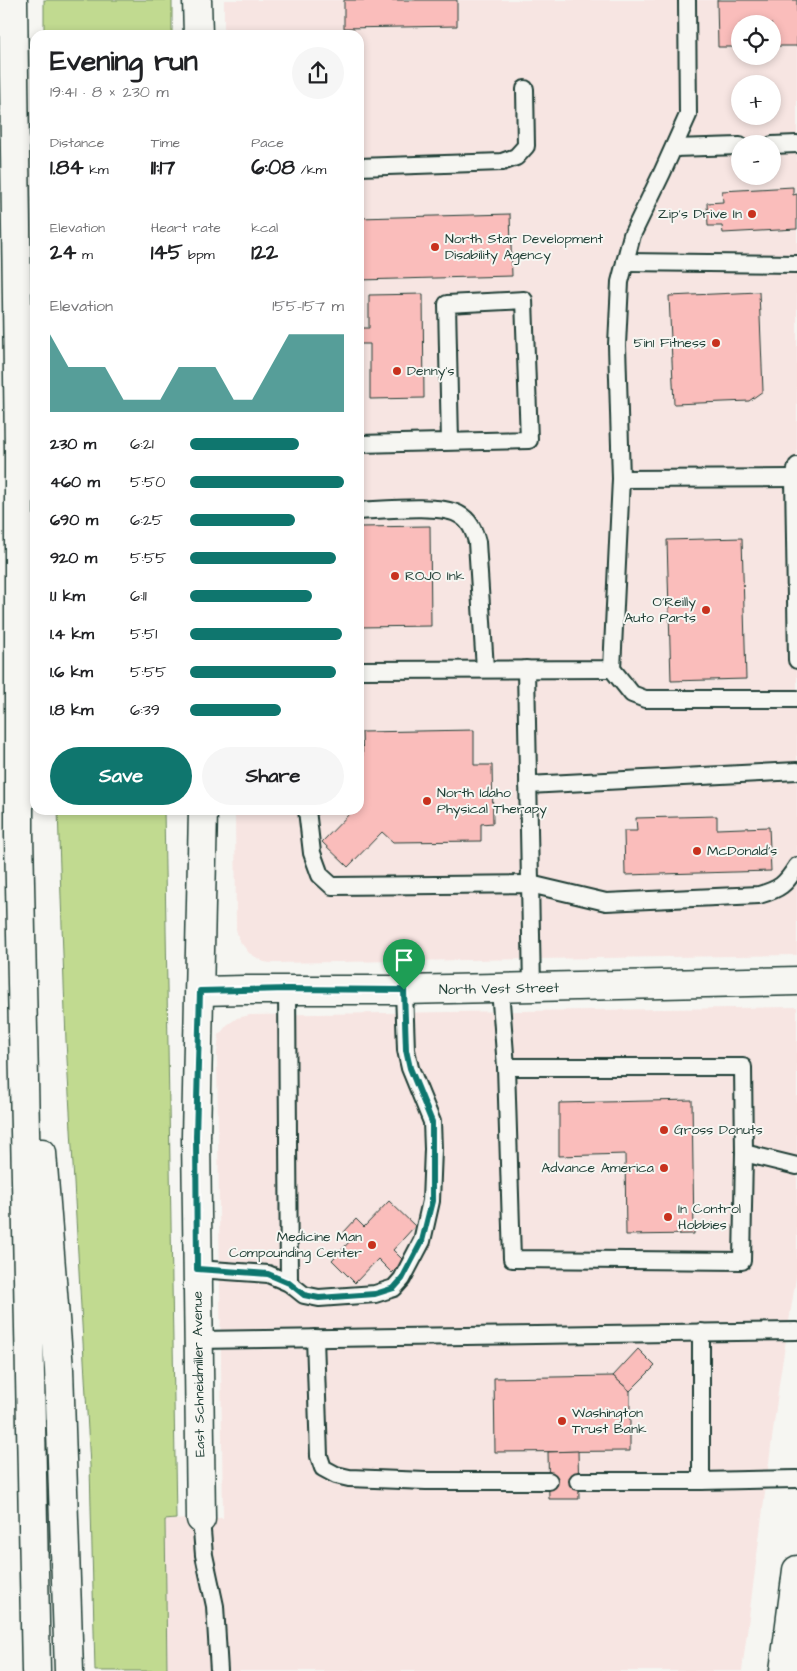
<!DOCTYPE html>
<html lang="en">
<head>
<meta charset="utf-8">
<style>
  :root { --surface:#fff; --page:#f6f6f6; --text:#202124; --muted:#757577; --accent:#0f766e }
  body { margin:0; font-family:"Architects Daughter",sans-serif; background:var(--page); color:var(--text); height:100vh; display:flex; flex-direction:column; font-size:19px; white-space:nowrap }
  * { box-sizing:border-box; margin:0 }
  p { font-size:16px; color:var(--muted) }
  .icon { flex:none; width:28px; height:28px; fill:none; stroke:currentColor; stroke-width:2; stroke-linecap:round; stroke-linejoin:round }
  .map { position:relative; flex:1; overflow:hidden }
  .details { position:absolute; left:30px; top:30px; width:334px; height:785px; display:flex; flex-direction:column; background:var(--surface); border-radius:15px; box-shadow:0 2px 8px #0003 }
  .details>* { flex:none }
  .controls { position:absolute; left:731px; top:15px; display:grid; gap:10px }
  .controls a { display:grid; place-items:center; width:50px; height:50px; border-radius:50%; background:var(--surface); box-shadow:0 2px 8px #0003; font-size:25px }
  .pin { position:absolute; display:grid; place-items:center; width:42px; height:42px; color:#fff; margin:-51px -21px; border-radius:50% 50% 50% 0; rotate:-45deg; box-shadow:0 0 5px #0007 }
  .pin .icon { rotate:45deg }
  .round { display:grid; place-items:center; flex:none; width:52px; height:52px; border-radius:26px; background:var(--page) }
  .overview { display:flex; align-items:center; justify-content:space-between; height:85px; padding:0 20px }
  h1 { font-size:28px; font-weight:700; line-height:38px }
  .metrics { display:grid; grid-template-columns:repeat(3,1fr); gap:8px; height:85px; padding:5px 20px }
  .metrics div { display:grid; align-content:center }
  .metrics b { font-size:21px; font-weight:700 }
  .metrics small { font-size:14px; font-weight:400 }
  .metrics p { font-size:14px }
  .chart { height:140px; padding:10px 20px }
  .chart p { display:flex; justify-content:space-between }
  .chart svg { width:100%; height:90px; margin-top:5px; fill:var(--accent); opacity:.7 }
  .action { display:flex; gap:10px; margin-top:auto; padding:10px 20px }
  .action a { flex:1; height:58px; border-radius:30px; background:var(--accent); color:#fff; font-size:20px; font-weight:700; line-height:58px; text-align:center }
  .action a+a { background:var(--page); color:var(--text) }
  ul { padding:0 20px; list-style:none; font-size:16px }
  li { display:grid; grid-template-columns:80px 60px 1fr; align-items:center; height:38px }
  li i { height:12px; border-radius:6px; background:var(--accent) }
  .map>svg:first-child { display:block }
</style>
</head>
<body>
<div class="map">
<svg width="797" height="1671" viewBox="0 0 797 1671">
  <rect width="100%" height="100%" fill="#f6f6f2"/>
  <filter id="ink" filterUnits="userSpaceOnUse"><feTurbulence type="fractalNoise" baseFrequency=".02" numOctaves="2"/><feDisplacementMap in="SourceGraphic" scale="10" xChannelSelector="R" yChannelSelector="G"/><feConvolveMatrix kernelMatrix="1 2 1 2 8 2 1 2 1" color-interpolation-filters="sRGB"/></filter>
  <g filter="url(#ink)">
    <g fill="#f7e5e2" fill-rule="evenodd">
      <path d="M224 0H797V955L271 963 264 962 249 953 239 940 236 929 235 810H359V35H224ZM740 24H772V56H740ZM740 84H772V116H740ZM740 144H772V176H740Z"/>
      <path d="M797 1007V1272L780 1377 742 1671H167L165 1520 223 1518 217 1053 219 1035 227 1025 237 1018 250 1015Z"/>
    </g>
    <g fill="#c1da90" stroke="#708c62">
      <rect x="44" y="0" width="128" height="35"/>
      <path d="M58 810H164L176 1519 165 1520 167 1671H95L90 1466 66 1041Z"/>
    </g>
    <g fill="#fabdbb" stroke="#1f3d34">
      <path d="M344 0H457V26L344 28Z"/>
      <path d="M717 0H797V46H772V24H740V47H718Z"/>
      <path d="M793 187V195L797 194V229L723 233 722 226H708L707 203 723 202 722 191Z"/>
      <path d="M510 214 512 276 359 280V218Z"/>
      <path d="M759 292 763 391 749 401 674 404 669 296Z"/>
      <path d="M423 294 424 398 370 399V344H359V328H369V295Z"/>
      <path d="M430 526 431 626 359 627V527Z"/>
      <path d="M742 538 746 679 671 681 667 540Z"/>
      <path d="M474 730V765H492L493 823 481 824V841L393 842 382 832 348 867 322 842 353 810H359V804L364 798 362 732Z"/>
      <path d="M717 816V829L769 827 771 871 625 875 624 831H637L636 818Z"/>
      <path d="M692 1100 694 1234 626 1235 625 1154 559 1156V1103Z"/>
      <path d="M389 1201 415 1226 393 1250 404 1261 392 1273 378 1259 355 1283 332 1260 351 1240 344 1232 356 1219 364 1227Z"/>
      <path d="M638 1349 655 1366 630 1391 613 1376Z"/>
      <path d="M613 1376 630 1391V1451L495 1452 494 1378Z"/>
      <path d="M578 1451 579 1499H549L548 1452Z"/>
    </g>
    <g fill="none" stroke-linecap="round" stroke-linejoin="round">
      <defs>
        <g id="service">
          <path d="M772 145 797 144"/>
          <path d="M674 148 740 146"/>
          <path d="M359 167 502 162 516 157 526 146 525 89"/>
          <path d="M625 262 797 264"/>
          <path d="M359 444 529 440 524 300 447 304 450 442"/>
          <path d="M797 466 794 478 797 660"/>
          <path d="M621 479 794 478"/>
          <path d="M359 511C383 510 438 504 458 514 470 520 474 531 477 542L485 669"/>
          <path d="M526 669 532 988"/>
          <path d="M612 669 632 694 645 699H797"/>
          <path d="M359 670 612 669 621 479 617 345 620 282 632 235 662 173 688 115 687 0"/>
          <path d="M528 785 797 771"/>
          <path d="M307 810 312 853 320 875 332 886 530 884 606 902 759 895C780 889 785 885 797 866"/>
          <path d="M287 989 289 1283"/>
          <path d="M500 989 506 1067H743L744 1153 797 1166"/>
          <path d="M506 1067 512 1259 742 1261 744 1153"/>
          <path d="M197 1269 268 1274 289 1283 304 1295 319 1298 375 1294 394 1288 402 1279 422 1241 431 1201 433 1149 432 1122 410 1068 406 1050 404 990"/>
          <path d="M701 1332V1481"/>
          <path d="M315 1338 319 1456 323 1468 336 1475 349 1478 426 1481H549"/>
          <path d="M198 1340 797 1331"/>
          <path d="M578 1481H701L797 1479"/>
          <path d="M201 1519 204 1555 215 1606 219 1671"/>
        </g>
        <g id="minor">
          <path d="M197 0 198 35"/>
          <path d="M200 991 245 990H404L797 981"/>
          <path d="M201 1519 196 1137 203 810"/>
        </g>
        <path id="primary" d="M784 1671 797 1570"/>
        <g id="motorway">
          <path d="M13 0 19 450V835L36 1671"/>
          <path d="M42 1153 59 1369 69 1671"/>
        </g>
      </defs>
      <use href="#service" stroke="#1f3d34" stroke-width="20"/>
      <use href="#minor" stroke="#1f3d34" stroke-width="31"/>
      <use href="#primary" stroke="#1f3d34" stroke-width="31"/>
      <use href="#motorway" stroke="#1f3d34" stroke-width="31"/>
      <use href="#service" stroke="#f6f6f2" stroke-width="16"/>
      <use href="#minor" stroke="#f6f6f2" stroke-width="28"/>
      <use href="#primary" stroke="#f6f6f2" stroke-width="28"/>
      <use href="#motorway" stroke="#f6f6f2" stroke-width="28"/>
    </g>
  </g>
  <g fill="none" stroke-linecap="round" stroke-linejoin="round" filter="url(#ink)">
    <defs>
      <path id="route" d="M287 989 404 990 406 1050 410 1068 432 1122V1201L422 1241 402 1279 394 1288 375 1294 319 1298 304 1295 289 1283 268 1274 197 1269 196 1137 200 991Z"/>
    </defs>
    <use href="#route" stroke="#fff" stroke-width="10"/>
    <use href="#route" stroke="#0f766e" stroke-width="6"/>
  </g>
  <g fill="#c8321e" stroke="#f6f6f2" stroke-width="2">
    <circle cx="752" cy="214" r="5"/>
    <circle cx="435" cy="247" r="5"/>
    <circle cx="716" cy="343" r="5"/>
    <circle cx="397" cy="371" r="5"/>
    <circle cx="395" cy="576" r="5"/>
    <circle cx="706" cy="610" r="5"/>
    <circle cx="427" cy="801" r="5"/>
    <circle cx="697" cy="851" r="5"/>
    <circle cx="664" cy="1130" r="5"/>
    <circle cx="664" cy="1168" r="5"/>
    <circle cx="668" cy="1217" r="5"/>
    <circle cx="372" cy="1245" r="5"/>
    <circle cx="562" cy="1421" r="5"/>
  </g>
  <g text-anchor="middle" dominant-baseline="central" stroke-width="4" stroke-linejoin="round" paint-order="stroke">
    <g font-size="14" fill="#1f3d34" stroke="#f6f6f2" text-anchor="start">
      <text x="742" y="214" text-anchor="end">Zip's Drive In</text>
      <text x="445" y="239">North Star Development<tspan x="445" dy="16">Disability Agency</tspan></text>
      <text x="706" y="343" text-anchor="end">5in1 Fitness</text>
      <text x="407" y="371">Denny's</text>
      <text x="405" y="576">ROJO Ink</text>
      <text x="696" y="602" text-anchor="end">O'Reilly<tspan x="696" dy="16">Auto Parts</tspan></text>
      <text x="437" y="793">North Idaho<tspan x="437" dy="16">Physical Therapy</tspan></text>
      <text x="707" y="851">McDonald's</text>
      <text x="674" y="1130">Gross Donuts</text>
      <text x="654" y="1168" text-anchor="end">Advance America</text>
      <text x="678" y="1209">In Control<tspan x="678" dy="16">Hobbies</tspan></text>
      <text x="362" y="1237" text-anchor="end">Medicine Man<tspan x="362" dy="16">Compounding Center</tspan></text>
      <text x="572" y="1413">Washington<tspan x="572" dy="16">Trust Bank</tspan></text>
    </g>
    <g font-size="14" fill="#1f3d34" stroke="#f6f6f2">
      <text transform="translate(499 989) rotate(-1)">North Vest Street</text>
      <text transform="translate(199 1374) rotate(-91)">East Schneidmiller Avenue</text>
    </g>
  </g>
</svg>
<div class="controls">
<a><svg class="icon" aria-label="locate" viewBox="0 0 24 24"><circle cx="12" cy="12" r="6"/><path d="M12 2v4M12 18v4M2 12h4M18 12h4"/></svg></a>
<a>+</a>
<a>−</a>
</div>
<div class="pin" style="left:404px;top:990px;background:#1e9e55"><svg class="icon" aria-label="arrive" viewBox="0 0 24 24"><path d="M6 21V4h12l-3 4 3 4H6"/></svg></div>
<section class="details">
<div class="overview"><div><h1>Evening run</h1><p>19:41 · 8 × 230 m</p></div><a class="round"><svg class="icon" aria-label="share" viewBox="0 0 24 24"><path d="M12 15V3M7 8l5-5 5 5M5 13v7h14v-7"/></svg></a></div>
<div class="metrics">
<div><p>Distance</p><b>1.84<small> km</small></b></div>
<div><p>Time</p><b>11:17</b></div>
<div><p>Pace</p><b>6:08<small> /km</small></b></div>
</div>
<div class="metrics">
<div><p>Elevation</p><b>24<small> m</small></b></div>
<div><p>Heart rate</p><b>145<small> bpm</small></b></div>
<div><p>kcal</p><b>122</b></div>
</div>
<div class="chart"><p><span>Elevation</span>155–157 m</p>
<svg viewBox="0 0 160 44" preserveAspectRatio="none"><path d="M0 44V6L10 22L20 22L30 22L40 38L50 38L60 38L70 22L80 22L90 22L100 38L110 38L120 22L130 6L140 6L150 6L160 6V44z"/></svg>
</div>
<ul>
<li><b>230 m</b>6:21<i style="width:71%"></i></li>
<li><b>460 m</b>5:50<i style="width:100%"></i></li>
<li><b>690 m</b>6:25<i style="width:68%"></i></li>
<li><b>920 m</b>5:55<i style="width:95%"></i></li>
<li><b>1.1 km</b>6:11<i style="width:79%"></i></li>
<li><b>1.4 km</b>5:51<i style="width:99%"></i></li>
<li><b>1.6 km</b>5:55<i style="width:95%"></i></li>
<li><b>1.8 km</b>6:39<i style="width:59%"></i></li>
</ul>
<div class="action"><a>Save</a><a>Share</a></div>
</section>
</div>
</body>
</html>
